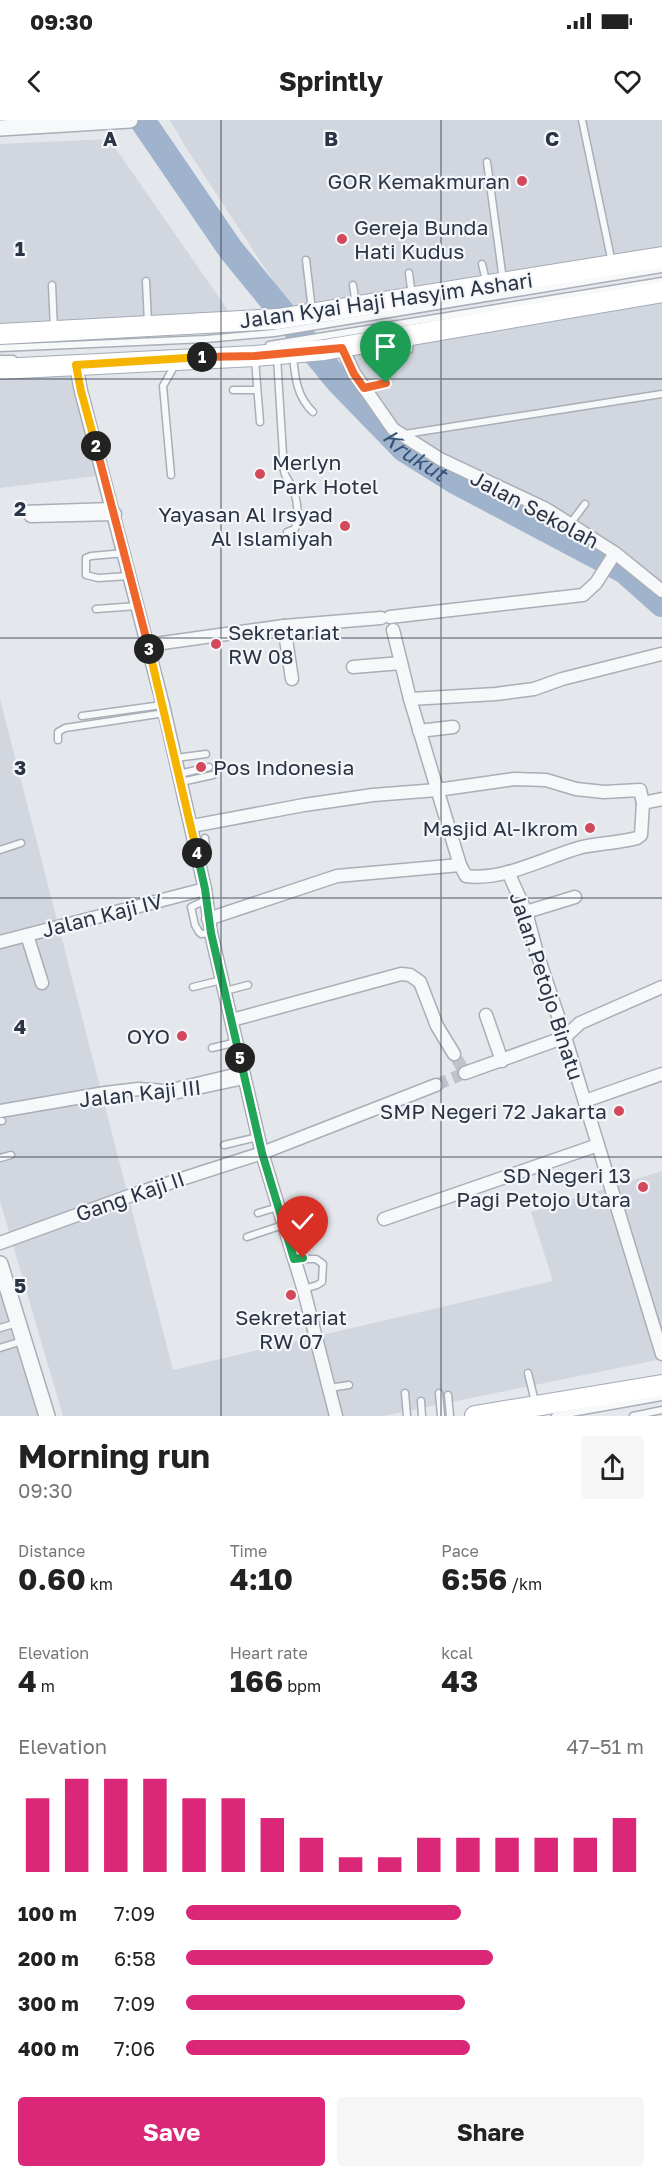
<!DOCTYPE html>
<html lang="en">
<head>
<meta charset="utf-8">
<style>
  :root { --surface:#fff; --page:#f6f6f6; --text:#222; --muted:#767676; --accent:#db2777 }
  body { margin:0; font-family:"Golos Text",sans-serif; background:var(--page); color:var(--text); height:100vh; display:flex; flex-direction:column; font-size:22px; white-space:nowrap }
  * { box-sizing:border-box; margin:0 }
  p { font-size:20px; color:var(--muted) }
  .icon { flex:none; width:33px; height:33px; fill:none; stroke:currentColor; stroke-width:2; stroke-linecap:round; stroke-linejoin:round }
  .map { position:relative; height:1296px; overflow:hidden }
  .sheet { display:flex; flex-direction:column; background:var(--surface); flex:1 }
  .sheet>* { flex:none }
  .pin { position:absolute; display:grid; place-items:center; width:51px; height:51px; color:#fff; margin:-62px -26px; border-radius:50% 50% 50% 0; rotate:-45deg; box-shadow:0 0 6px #0007 }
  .pin .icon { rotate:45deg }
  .km { position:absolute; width:30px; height:30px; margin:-15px; border-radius:50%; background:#222; color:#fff; font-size:16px; line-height:30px; text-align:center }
  .round { display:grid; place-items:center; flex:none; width:63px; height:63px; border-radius:6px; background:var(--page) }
  .headline { display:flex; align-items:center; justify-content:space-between; height:102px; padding:0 18px }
  h1 { font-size:33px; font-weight:700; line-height:45px }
  .metrics { display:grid; grid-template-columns:repeat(3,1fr); gap:9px; height:102px; padding:6px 18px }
  .metrics div { display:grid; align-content:center }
  .metrics b { font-size:30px; font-weight:700 }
  .metrics small { font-size:16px; font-weight:400 }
  .metrics p { font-size:16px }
  .chart { height:168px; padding:12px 18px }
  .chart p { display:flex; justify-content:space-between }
  .chart svg { width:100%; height:108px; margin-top:6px; stroke:var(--accent); stroke-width:6 }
  .primary-button { display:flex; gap:12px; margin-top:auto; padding:12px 18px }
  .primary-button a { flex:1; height:69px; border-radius:6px; background:var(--accent); color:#fff; font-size:24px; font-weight:700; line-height:69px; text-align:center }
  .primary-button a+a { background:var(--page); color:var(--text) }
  ul { padding:0 18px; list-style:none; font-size:20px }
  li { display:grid; grid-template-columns:96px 72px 1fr; align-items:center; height:45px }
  li i { height:15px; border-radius:8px; background:var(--accent) }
  .status { display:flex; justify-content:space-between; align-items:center; height:42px; padding:0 30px; background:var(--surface); direction:ltr }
  .status svg { height:16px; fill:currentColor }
  header { display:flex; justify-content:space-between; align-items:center; height:78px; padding:0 18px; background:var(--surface); font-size:27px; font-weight:700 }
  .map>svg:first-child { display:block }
</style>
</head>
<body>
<div class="status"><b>09:30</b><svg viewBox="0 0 49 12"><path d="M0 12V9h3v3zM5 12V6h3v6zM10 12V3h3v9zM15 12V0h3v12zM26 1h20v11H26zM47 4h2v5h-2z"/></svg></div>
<header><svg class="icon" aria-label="back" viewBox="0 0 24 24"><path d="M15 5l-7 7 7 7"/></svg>Sprintly<svg class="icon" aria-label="heart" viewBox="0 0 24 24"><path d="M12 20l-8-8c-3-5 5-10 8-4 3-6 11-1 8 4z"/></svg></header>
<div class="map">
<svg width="662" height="1296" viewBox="0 0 662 1296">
  <rect width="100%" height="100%" fill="#e4e7ec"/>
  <g fill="#d2d6de">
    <path d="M170 0H662V138L299 200 185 26Z"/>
    <path d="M109 19 234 199 0 209V24Z"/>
    <path d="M662 175V474L623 441 468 357 405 315 333 230Z"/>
    <path d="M72 255 96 356 0 368V259Z"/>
    <path d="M0 579 173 1250 553 1161 531 1092 662 1051V1239L383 1296H63L0 1081Z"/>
    <path d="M0 1147 44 1296H0Z"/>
  </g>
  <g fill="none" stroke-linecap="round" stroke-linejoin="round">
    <path stroke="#9fb4cc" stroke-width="26" id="s1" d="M142 0 231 130 339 262 404 329 455 361 625 451 662 484"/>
    <path stroke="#bfc3cb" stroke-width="12" stroke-dasharray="12 6" stroke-linecap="butt" d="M436 965 465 953 454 934"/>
    <defs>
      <g id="service">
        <path d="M582 0 612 143"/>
        <path d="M487 42 503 160"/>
        <path d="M306 140 312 190"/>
        <path d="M482 144 486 161"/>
        <path d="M409 153 412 176"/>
        <path d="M146 161 148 203"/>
        <path d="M52 165 54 209"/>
        <path d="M353 165 356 185"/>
        <path d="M392 222 395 233 409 230 410 219"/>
        <path d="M269 225 662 161"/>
        <path d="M0 228 206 219 274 213 662 149"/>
        <path d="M293 236C295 258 297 277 313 292"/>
        <path d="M277 237 284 351C285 358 291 362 293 369 298 382 299 396 295 409L287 412"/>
        <path d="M0 239H13"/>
        <path d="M255 240 260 302"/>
        <path d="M364 268 386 263"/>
        <path d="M233 270H256"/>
        <path d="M405 314 662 274"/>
        <path d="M171 355 163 266 175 245"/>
        <path d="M22 389 112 386"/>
        <path d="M570 404 585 384"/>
        <path d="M125 433 91 436 86 438V455L98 458 129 456"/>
        <path d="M96 489 137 486"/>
        <path d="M82 596 162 585"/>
        <path d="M58 620V612L65 608 165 593"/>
        <path d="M176 638 206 634"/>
        <path d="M179 654 209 647"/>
        <path d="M181 662 213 655"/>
        <path d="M0 730 21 723"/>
        <path d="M197 734 207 732 205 718"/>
        <path d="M206 780 191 787 195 805 199 812 201 814 211 813"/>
        <path d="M193 867 222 860"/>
        <path d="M225 871 248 865"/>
        <path d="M212 928 237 922"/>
        <path d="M176 966 243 950"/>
        <path d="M0 1001H2"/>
        <path d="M224 1025 258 1017"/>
        <path d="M0 1038 11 1035"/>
        <path d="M258 1093 278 1087"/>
        <path d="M247 1117 283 1105"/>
        <path d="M295 1139H316L323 1144 322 1162 317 1165 304 1169"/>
        <path d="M0 1208 17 1203"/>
        <path d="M0 1228 22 1221"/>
        <path d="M528 1253 535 1282"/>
        <path d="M329 1268 349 1265"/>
        <path d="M405 1273 407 1296"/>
        <path d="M439 1273 441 1296"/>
        <path d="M448 1275 450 1296"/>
        <path d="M421 1281 422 1296"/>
        <path d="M555 1296 662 1277"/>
        <path d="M633 1296 662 1290"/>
      </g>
      <g id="minor">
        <path d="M342 228 354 253 393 309 440 339 546 389 570 404 615 433 662 471"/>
        <path d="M76 245 81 271 163 585 205 769 211 813 262 1033 304 1171 336 1296"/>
        <path d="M31 396 115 394"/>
        <path d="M390 497 583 475 596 463 615 433"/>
        <path d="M284 506 292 559"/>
        <path d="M393 510 410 579 460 745 466 756C505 761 545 737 582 727 600 723 619 723 637 718L641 715 643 683"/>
        <path d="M148 525 284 506 381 498"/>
        <path d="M353 547 401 543"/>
        <path d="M410 579 496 574 534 569 562 559 661 534"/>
        <path d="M419 611 453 607"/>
        <path d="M192 706 304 685 373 675 437 670 514 659 546 660 576 669 604 672 640 670 643 683 662 679"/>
        <path d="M508 752 526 792 537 833 565 917 662 1234"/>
        <path d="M526 792 575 777"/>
        <path d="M208 799 337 756 460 745"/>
        <path d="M27 815 42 863"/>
        <path d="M0 822 205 769"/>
        <path d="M486 895 502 941"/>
        <path d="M232 900 401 854 410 855 420 862 437 906 454 934"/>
        <path d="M465 953 565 917 580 903 662 867"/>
        <path d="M585 981 662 954"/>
        <path d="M0 991 105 973 139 969 178 972 244 958"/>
        <path d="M384 1099 598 1025"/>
        <path d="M0 1123 132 1075 262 1033 436 965"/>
      </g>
      <g id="tertiary">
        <path d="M0 8 130 0"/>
        <path d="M0 1144 47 1296"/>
      </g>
      <g id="primary">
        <path d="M0 214 278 199 662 137"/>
        <path d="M0 249 255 236 324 230 662 172"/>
        <path d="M475 1296 662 1265"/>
      </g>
    </defs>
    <use href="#service" stroke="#a9aeb7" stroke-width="9"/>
    <use href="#minor" stroke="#a9aeb7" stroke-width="15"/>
    <use href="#tertiary" stroke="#a9aeb7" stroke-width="18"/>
    <use href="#primary" stroke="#a3abb8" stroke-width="22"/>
    <use href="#service" stroke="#f7f8fa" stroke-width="6"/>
    <use href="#minor" stroke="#f7f8fa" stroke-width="12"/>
    <use href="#tertiary" stroke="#f7f8fa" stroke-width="15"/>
    <use href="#primary" stroke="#fff" stroke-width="20"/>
  </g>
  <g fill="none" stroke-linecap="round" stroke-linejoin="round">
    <defs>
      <path id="split-1" d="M202 237 255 236 342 228 354 254 364 268 386 263"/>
      <path id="split-2" d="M96 326 81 271 76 245 202 237"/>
      <path id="split-3" d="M96 326 149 529"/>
      <path id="split-4" d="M149 529 197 733"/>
      <path id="split-5" d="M197 733 205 769 211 813 240 938"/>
      <path id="split-6" d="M240 938 262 1033 294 1139 303 1138"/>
    </defs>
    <use href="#split-1" stroke="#fff" stroke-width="12"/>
    <use href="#split-2" stroke="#fff" stroke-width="12"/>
    <use href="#split-3" stroke="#fff" stroke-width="12"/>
    <use href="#split-4" stroke="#fff" stroke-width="12"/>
    <use href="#split-5" stroke="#fff" stroke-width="12"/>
    <use href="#split-6" stroke="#fff" stroke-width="12"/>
    <use href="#split-1" stroke="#f0652b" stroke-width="8"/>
    <use href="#split-2" stroke="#f5b400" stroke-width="8"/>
    <use href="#split-3" stroke="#f0652b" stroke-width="8"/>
    <use href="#split-4" stroke="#f5b400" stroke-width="8"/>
    <use href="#split-5" stroke="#22a559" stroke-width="8"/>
    <use href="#split-6" stroke="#22a559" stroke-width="8"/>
  </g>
  <path fill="none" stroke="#2b3445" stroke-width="1.5" stroke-opacity="0.55" d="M221 0V1296M441 0V1296M0 259H662M0 518H662M0 778H662M0 1037H662"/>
  <g fill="#d1495b" stroke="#f4f6f9" stroke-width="2">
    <circle cx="522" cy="61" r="6"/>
    <circle cx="342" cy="119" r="6"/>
    <circle cx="260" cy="354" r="6"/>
    <circle cx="345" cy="406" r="6"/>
    <circle cx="216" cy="524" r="6"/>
    <circle cx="201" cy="647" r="6"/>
    <circle cx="590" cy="708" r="6"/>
    <circle cx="182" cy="916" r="6"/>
    <circle cx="619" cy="991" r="6"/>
    <circle cx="643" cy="1067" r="6"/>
    <circle cx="291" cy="1175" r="6"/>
  </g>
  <g text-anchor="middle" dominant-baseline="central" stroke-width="4.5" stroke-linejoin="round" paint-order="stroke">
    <g font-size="21" fill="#2b3445" stroke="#f4f6f9" text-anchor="end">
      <text x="510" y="61">GOR Kemakmuran</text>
      <text x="354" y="107" text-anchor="start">Gereja Bunda<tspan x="354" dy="24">Hati Kudus</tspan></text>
      <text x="272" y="342" text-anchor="start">Merlyn<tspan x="272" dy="24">Park Hotel</tspan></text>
      <text x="333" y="394">Yayasan Al Irsyad<tspan x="333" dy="24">Al Islamiyah</tspan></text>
      <text x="228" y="512" text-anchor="start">Sekretariat<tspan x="228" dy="24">RW 08</tspan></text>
      <text x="213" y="647" text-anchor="start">Pos Indonesia</text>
      <text x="578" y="708">Masjid Al-Ikrom</text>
      <text x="170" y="916">OYO</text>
      <text x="607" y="991">SMP Negeri 72 Jakarta</text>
      <text x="631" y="1055">SD Negeri 13<tspan x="631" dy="24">Pagi Petojo Utara</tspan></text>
      <text x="291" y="1197" text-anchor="middle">Sekretariat<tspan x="291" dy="24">RW 07</tspan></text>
    </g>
    <g font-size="21" fill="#2b3445" stroke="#f4f6f9">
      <text transform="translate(386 180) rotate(-8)">Jalan Kyai Haji Hasyim Ashari</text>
      <text transform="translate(535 389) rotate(28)">Jalan Sekolah</text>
      <text transform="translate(102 795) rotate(-14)">Jalan Kaji IV</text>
      <text transform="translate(547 866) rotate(72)">Jalan Petojo Binatu</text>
      <text transform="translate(140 973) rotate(-6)">Jalan Kaji III</text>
      <text transform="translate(130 1076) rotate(-19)">Gang Kaji II</text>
    </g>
    <g font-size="22" font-style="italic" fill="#34527a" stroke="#f4f6f9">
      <text stroke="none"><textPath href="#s1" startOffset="434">Krukut</textPath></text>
    </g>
  </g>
  <g font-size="20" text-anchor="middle" font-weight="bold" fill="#2b3445" stroke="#f4f6f9" stroke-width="4.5" stroke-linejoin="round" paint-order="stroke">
    <text x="110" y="26">A</text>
    <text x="331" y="26">B</text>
    <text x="552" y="26">C</text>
    <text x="20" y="136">1</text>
    <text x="20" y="396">2</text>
    <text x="20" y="655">3</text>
    <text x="20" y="914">4</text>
    <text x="20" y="1173">5</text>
  </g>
</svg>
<div class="pin" style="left:386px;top:263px;background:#1e9e55"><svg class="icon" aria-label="arrive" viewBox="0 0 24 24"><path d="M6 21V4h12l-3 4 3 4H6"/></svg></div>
<div class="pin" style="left:303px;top:1138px;background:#d93025"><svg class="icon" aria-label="check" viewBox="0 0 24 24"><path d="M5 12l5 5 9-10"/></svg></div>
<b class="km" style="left:202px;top:237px">1</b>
<b class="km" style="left:96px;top:326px">2</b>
<b class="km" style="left:149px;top:529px">3</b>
<b class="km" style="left:197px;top:733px">4</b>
<b class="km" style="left:240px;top:938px">5</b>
</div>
<section class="sheet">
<div class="headline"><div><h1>Morning run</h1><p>09:30</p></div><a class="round"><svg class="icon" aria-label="share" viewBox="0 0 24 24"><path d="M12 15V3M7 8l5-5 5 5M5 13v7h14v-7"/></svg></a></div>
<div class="metrics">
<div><p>Distance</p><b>0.60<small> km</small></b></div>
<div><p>Time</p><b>4:10</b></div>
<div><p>Pace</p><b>6:56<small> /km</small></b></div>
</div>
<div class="metrics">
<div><p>Elevation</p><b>4<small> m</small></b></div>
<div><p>Heart rate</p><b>166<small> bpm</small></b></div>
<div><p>kcal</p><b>43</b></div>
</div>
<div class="chart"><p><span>Elevation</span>47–51 m</p>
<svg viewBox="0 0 160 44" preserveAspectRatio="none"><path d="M5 44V14M15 44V6M25 44V6M35 44V6M45 44V14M55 44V14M65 44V22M75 44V30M85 44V38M95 44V38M105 44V30M115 44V30M125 44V30M135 44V30M145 44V30M155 44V22"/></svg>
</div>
<ul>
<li><b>100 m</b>7:09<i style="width:60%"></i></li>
<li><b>200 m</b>6:58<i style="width:67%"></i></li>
<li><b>300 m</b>7:09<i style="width:61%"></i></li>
<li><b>400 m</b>7:06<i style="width:62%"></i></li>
</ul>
<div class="primary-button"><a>Save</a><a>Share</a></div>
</section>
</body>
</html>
